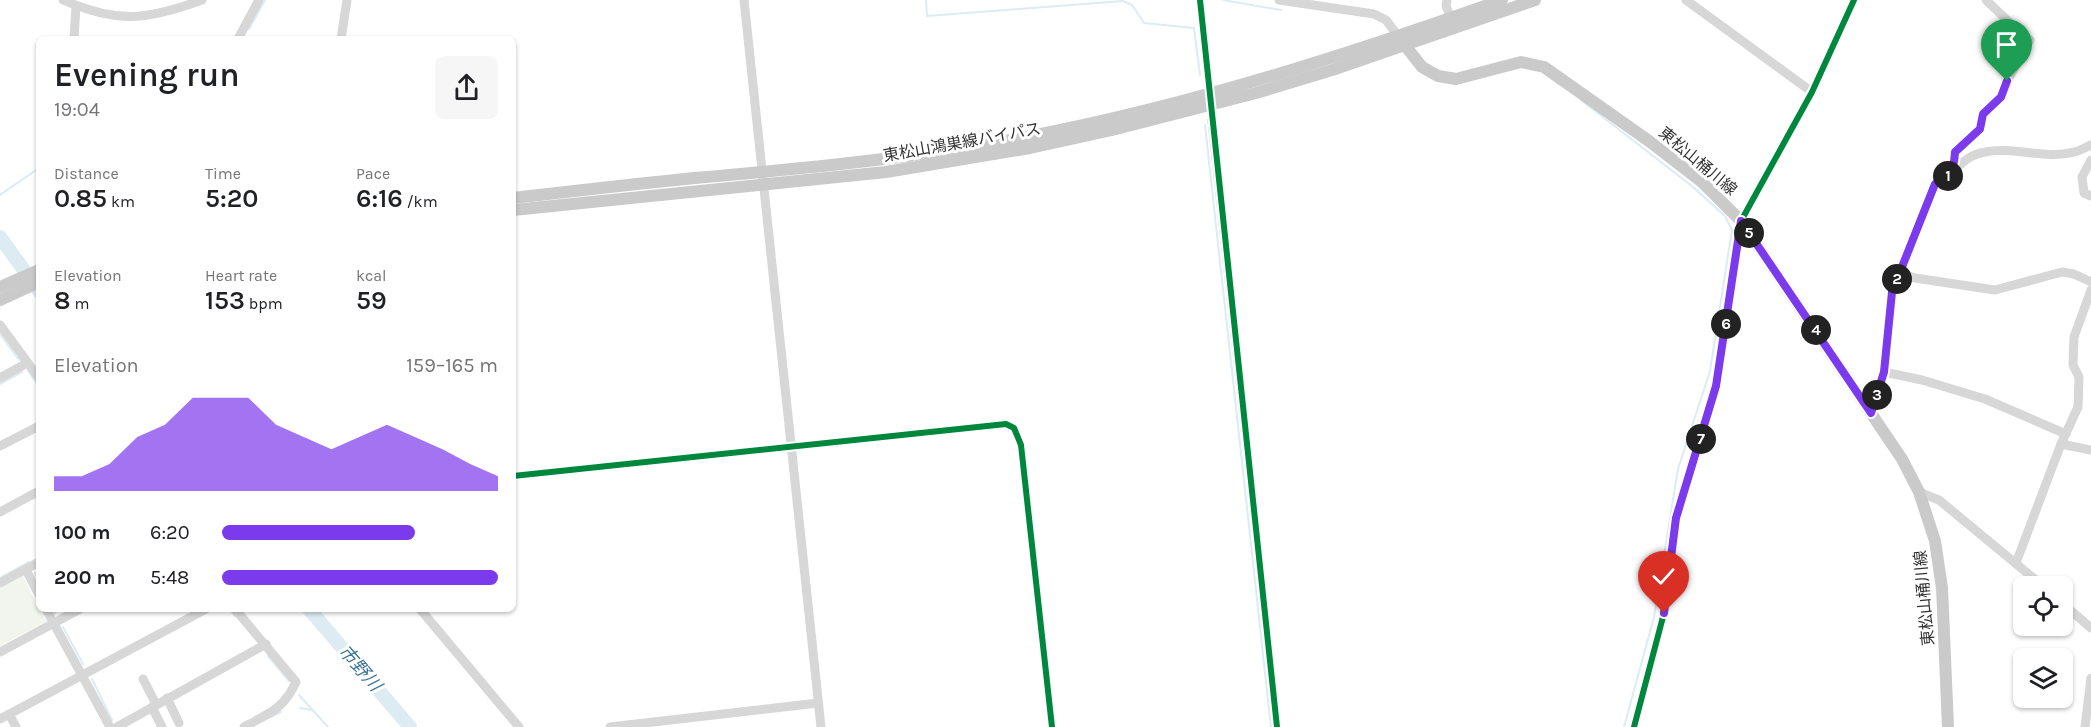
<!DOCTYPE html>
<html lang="en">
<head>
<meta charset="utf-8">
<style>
  :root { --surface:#fff; --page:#f6f6f6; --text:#202124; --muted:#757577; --accent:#7c3aed }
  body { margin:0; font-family:Karla,"Noto Sans JP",sans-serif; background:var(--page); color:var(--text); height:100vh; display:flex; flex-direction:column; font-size:22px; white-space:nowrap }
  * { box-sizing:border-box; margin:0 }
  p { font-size:20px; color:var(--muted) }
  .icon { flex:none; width:33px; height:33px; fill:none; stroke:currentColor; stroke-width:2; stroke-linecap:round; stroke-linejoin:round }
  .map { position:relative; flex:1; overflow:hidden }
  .details { position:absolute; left:36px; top:36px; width:480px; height:576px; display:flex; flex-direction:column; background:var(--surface); border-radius:9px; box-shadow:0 2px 4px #0004 }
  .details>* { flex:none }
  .controls { position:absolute; left:2013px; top:576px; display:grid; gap:12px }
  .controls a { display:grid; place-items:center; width:60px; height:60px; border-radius:9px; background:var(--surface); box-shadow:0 2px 4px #0004; font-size:30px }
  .pin { position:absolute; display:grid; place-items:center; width:51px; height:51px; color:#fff; margin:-62px -26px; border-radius:50% 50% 50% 0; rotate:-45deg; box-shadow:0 0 6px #0007 }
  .pin .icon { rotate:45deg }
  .km { position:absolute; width:30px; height:30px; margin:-15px; border-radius:50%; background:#222; color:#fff; font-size:16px; line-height:30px; text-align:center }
  .round { display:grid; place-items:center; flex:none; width:63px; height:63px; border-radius:9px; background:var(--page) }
  .summary { display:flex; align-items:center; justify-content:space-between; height:102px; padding:0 18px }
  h1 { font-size:33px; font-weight:600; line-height:45px }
  .figures { display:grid; grid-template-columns:repeat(3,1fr); gap:9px; height:102px; padding:6px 18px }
  .figures div { display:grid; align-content:center }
  .figures b { font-size:26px; font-weight:600 }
  .figures small { font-size:16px; font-weight:400 }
  .figures p { font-size:16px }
  .chart { height:168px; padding:12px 18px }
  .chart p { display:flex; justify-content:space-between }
  .chart svg { width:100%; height:108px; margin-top:6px; fill:var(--accent); opacity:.7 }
  ul { padding:0 18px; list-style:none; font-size:20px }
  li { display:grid; grid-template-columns:96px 72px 1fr; align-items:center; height:45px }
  li i { height:15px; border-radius:8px; background:var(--accent) }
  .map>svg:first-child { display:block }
</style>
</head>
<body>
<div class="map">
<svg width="2091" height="727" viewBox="0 0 2091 727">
  <rect width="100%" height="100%" fill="#fff"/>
  <path fill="#f1f5ed" d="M23 576 39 609 47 621 0 646V588Z"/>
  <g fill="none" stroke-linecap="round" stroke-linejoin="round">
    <g stroke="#ddebf3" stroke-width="2">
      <path d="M926 0 927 16 1123 1 1132 5 1144 23 1194 28 1200 75"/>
      <path d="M1223 0 1281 10"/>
      <path d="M249 29 265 0"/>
      <path d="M1581 100 1693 187 1725 216 1732 230 1710 371 1678 469 1654 617 1624 727"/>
      <path d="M1205 125 1271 727"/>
      <path d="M0 195 39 168"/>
      <path d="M0 334 19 360"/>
      <path d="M28 371 39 386"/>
      <path d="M0 384 22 372"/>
      <path d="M35 573 39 582"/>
      <path d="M0 578 29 562"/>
      <path d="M53 609 55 613"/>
      <path d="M229 609 235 616"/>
      <path d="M63 627 83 664"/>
      <path d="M268 656 289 681"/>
      <path d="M92 679 112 720"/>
      <path d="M299 695 328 727"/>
      <path d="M300 708 312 710"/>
      <path d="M271 717 281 712"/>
    </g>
    <g stroke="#ddebf3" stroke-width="14">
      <path d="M0 237 39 291"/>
      <path d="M309 609 410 727"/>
    </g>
    <path stroke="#d6d6d6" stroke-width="9" stroke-dasharray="9 4.5" stroke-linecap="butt" d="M1208 77 1212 122"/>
    <g stroke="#d7d7d7" stroke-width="9">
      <path d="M63 0C118 24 147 20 202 0"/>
      <path d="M744 0 821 727"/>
      <path d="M1200 0 1208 77"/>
      <path d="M1279 0 1374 14 1386 20 1398 36"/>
      <path d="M1447 0 1446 6 1451 18"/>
      <path d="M1686 0 1812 92"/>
      <path d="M74 39 76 6"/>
      <path d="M238 39 259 0"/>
      <path d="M341 39 347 0"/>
      <path d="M1212 122 1277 727"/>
      <path d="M2091 160 2082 177 2084 193 2091 196"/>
      <path d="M1954 169 1955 152 1980 129 1983 114 2001 97 2007 81 2030 40 2010 28 2009 22 1986 0"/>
      <path d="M1900 273 1915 278 1995 290 2062 272 2074 274 2091 282"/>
      <path d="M0 325 39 378"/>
      <path d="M1884 372 1922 380 1985 399 2066 434"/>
      <path d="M0 378 27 363"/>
      <path d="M1871 413 1884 372 1892 292 1935 185C1955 176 1960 156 1985 152 2014 146 2045 160 2074 152 2080 151 2086 147 2091 145"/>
      <path d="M2061 444 2091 450"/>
      <path d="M0 446 39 426"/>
      <path d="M513 476 1006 424 1014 428 1021 445 1052 727"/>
      <path d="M1919 492 1939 500 2043 586"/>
      <path d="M0 512 39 491"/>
      <path d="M2016 563 2061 444 2078 407 2079 377 2073 365 2074 337 2091 290"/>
      <path d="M26 570 39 595"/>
      <path d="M0 583 39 562"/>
      <path d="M2062 603 2091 628"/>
      <path d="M46 609 110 727"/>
      <path d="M235 609 296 682C283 710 269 713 244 727"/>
      <path d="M420 609 519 727"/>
      <path d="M0 652 80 609"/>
      <path d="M143 679 156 704"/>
      <path d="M167 698 179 723"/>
      <path d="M152 707 162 727"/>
      <path d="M9 714 16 727"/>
      <path d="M0 719 206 609"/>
      <path d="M117 727 266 644"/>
      <path d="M610 727 818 703"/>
      <path d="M1634 727 1664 613 1676 518 1716 386 1741 221 1812 92 1854 0"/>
      <path d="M2085 727 2091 678"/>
    </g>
    <g stroke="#cacaca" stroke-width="12">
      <path d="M1400 39 1422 67 1438 76 1456 79 1521 62 1544 67 1649 141 1702 182 1741 221 1902 459 1919 492 1935 541 1942 588 1948 727"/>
      <path d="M513 198C574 191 634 184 695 178 785 170 874 162 963 148 1147 119 1327 62 1502 0"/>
      <path d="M513 210 886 172 1030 148 1112 130 1256 93 1332 70 1535 0"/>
      <path d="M0 287 39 270"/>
      <path d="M0 300 39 282"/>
    </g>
    <defs>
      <g id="cycleway">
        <path d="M1200 0 1277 727"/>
        <path d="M513 476 1006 424 1014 428 1021 445 1052 727"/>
        <path d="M1634 727 1664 613 1676 518 1716 386 1741 221 1812 92 1854 0"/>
      </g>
    </defs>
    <use href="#cycleway" stroke="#fff" stroke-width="10"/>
    <use href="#cycleway" stroke="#00873e" stroke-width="6"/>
  </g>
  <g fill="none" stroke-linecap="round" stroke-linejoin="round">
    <defs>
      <path id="route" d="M1664 613 1676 518 1716 386 1741 221 1871 413 1884 372 1892 292 1935 184C1952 177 1954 169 1955 152L1980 129 1983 114 2001 97 2007 81"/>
    </defs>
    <use href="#route" stroke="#fff" stroke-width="12"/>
    <use href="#route" stroke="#7c3aed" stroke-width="8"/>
  </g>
  <g text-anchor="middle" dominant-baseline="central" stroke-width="6" stroke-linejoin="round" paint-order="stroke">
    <g font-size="16" fill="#333" stroke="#fff">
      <text transform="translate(962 142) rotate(-10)">東松山鴻巣線バイパス</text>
      <text transform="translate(1698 161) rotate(40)">東松山桶川線</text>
      <text transform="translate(1924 598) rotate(-95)">東松山桶川線</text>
    </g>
    <g font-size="18" font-style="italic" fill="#3f7597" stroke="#fff">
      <text transform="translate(360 668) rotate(49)">市野川</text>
    </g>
  </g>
</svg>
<div class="controls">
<a><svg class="icon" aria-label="locate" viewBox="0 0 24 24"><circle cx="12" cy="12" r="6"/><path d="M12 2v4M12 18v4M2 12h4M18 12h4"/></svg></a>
<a><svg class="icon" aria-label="layers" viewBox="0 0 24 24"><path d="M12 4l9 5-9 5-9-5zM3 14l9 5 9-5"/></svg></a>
</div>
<div class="pin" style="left:2007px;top:81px;background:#1e9e55"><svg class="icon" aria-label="arrive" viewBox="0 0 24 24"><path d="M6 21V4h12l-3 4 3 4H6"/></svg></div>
<div class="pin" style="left:1664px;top:613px;background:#d93025"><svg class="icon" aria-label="check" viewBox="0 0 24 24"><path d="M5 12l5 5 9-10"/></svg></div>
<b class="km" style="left:1948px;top:176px">1</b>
<b class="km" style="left:1897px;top:279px">2</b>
<b class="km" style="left:1877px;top:395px">3</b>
<b class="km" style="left:1816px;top:330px">4</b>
<b class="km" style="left:1749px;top:233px">5</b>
<b class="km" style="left:1726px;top:324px">6</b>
<b class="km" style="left:1701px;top:439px">7</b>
<section class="details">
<div class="summary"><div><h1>Evening run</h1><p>19:04</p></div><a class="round"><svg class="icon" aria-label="share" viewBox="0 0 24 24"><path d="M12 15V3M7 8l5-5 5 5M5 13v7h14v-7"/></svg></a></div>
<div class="figures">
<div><p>Distance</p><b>0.85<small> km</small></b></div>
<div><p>Time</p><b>5:20</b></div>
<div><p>Pace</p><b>6:16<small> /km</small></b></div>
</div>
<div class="figures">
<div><p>Elevation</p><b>8<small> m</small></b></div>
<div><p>Heart rate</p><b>153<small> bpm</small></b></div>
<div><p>kcal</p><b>59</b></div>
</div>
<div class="chart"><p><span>Elevation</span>159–165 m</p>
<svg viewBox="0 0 160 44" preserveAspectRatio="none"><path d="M0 44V38L10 38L20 33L30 22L40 17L50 6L60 6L70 6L80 17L90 22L100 27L110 22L120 17L130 22L140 27L150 33L160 38V44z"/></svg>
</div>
<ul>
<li><b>100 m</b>6:20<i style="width:70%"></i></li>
<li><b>200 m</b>5:48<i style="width:100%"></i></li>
</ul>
</section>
</div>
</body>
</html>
